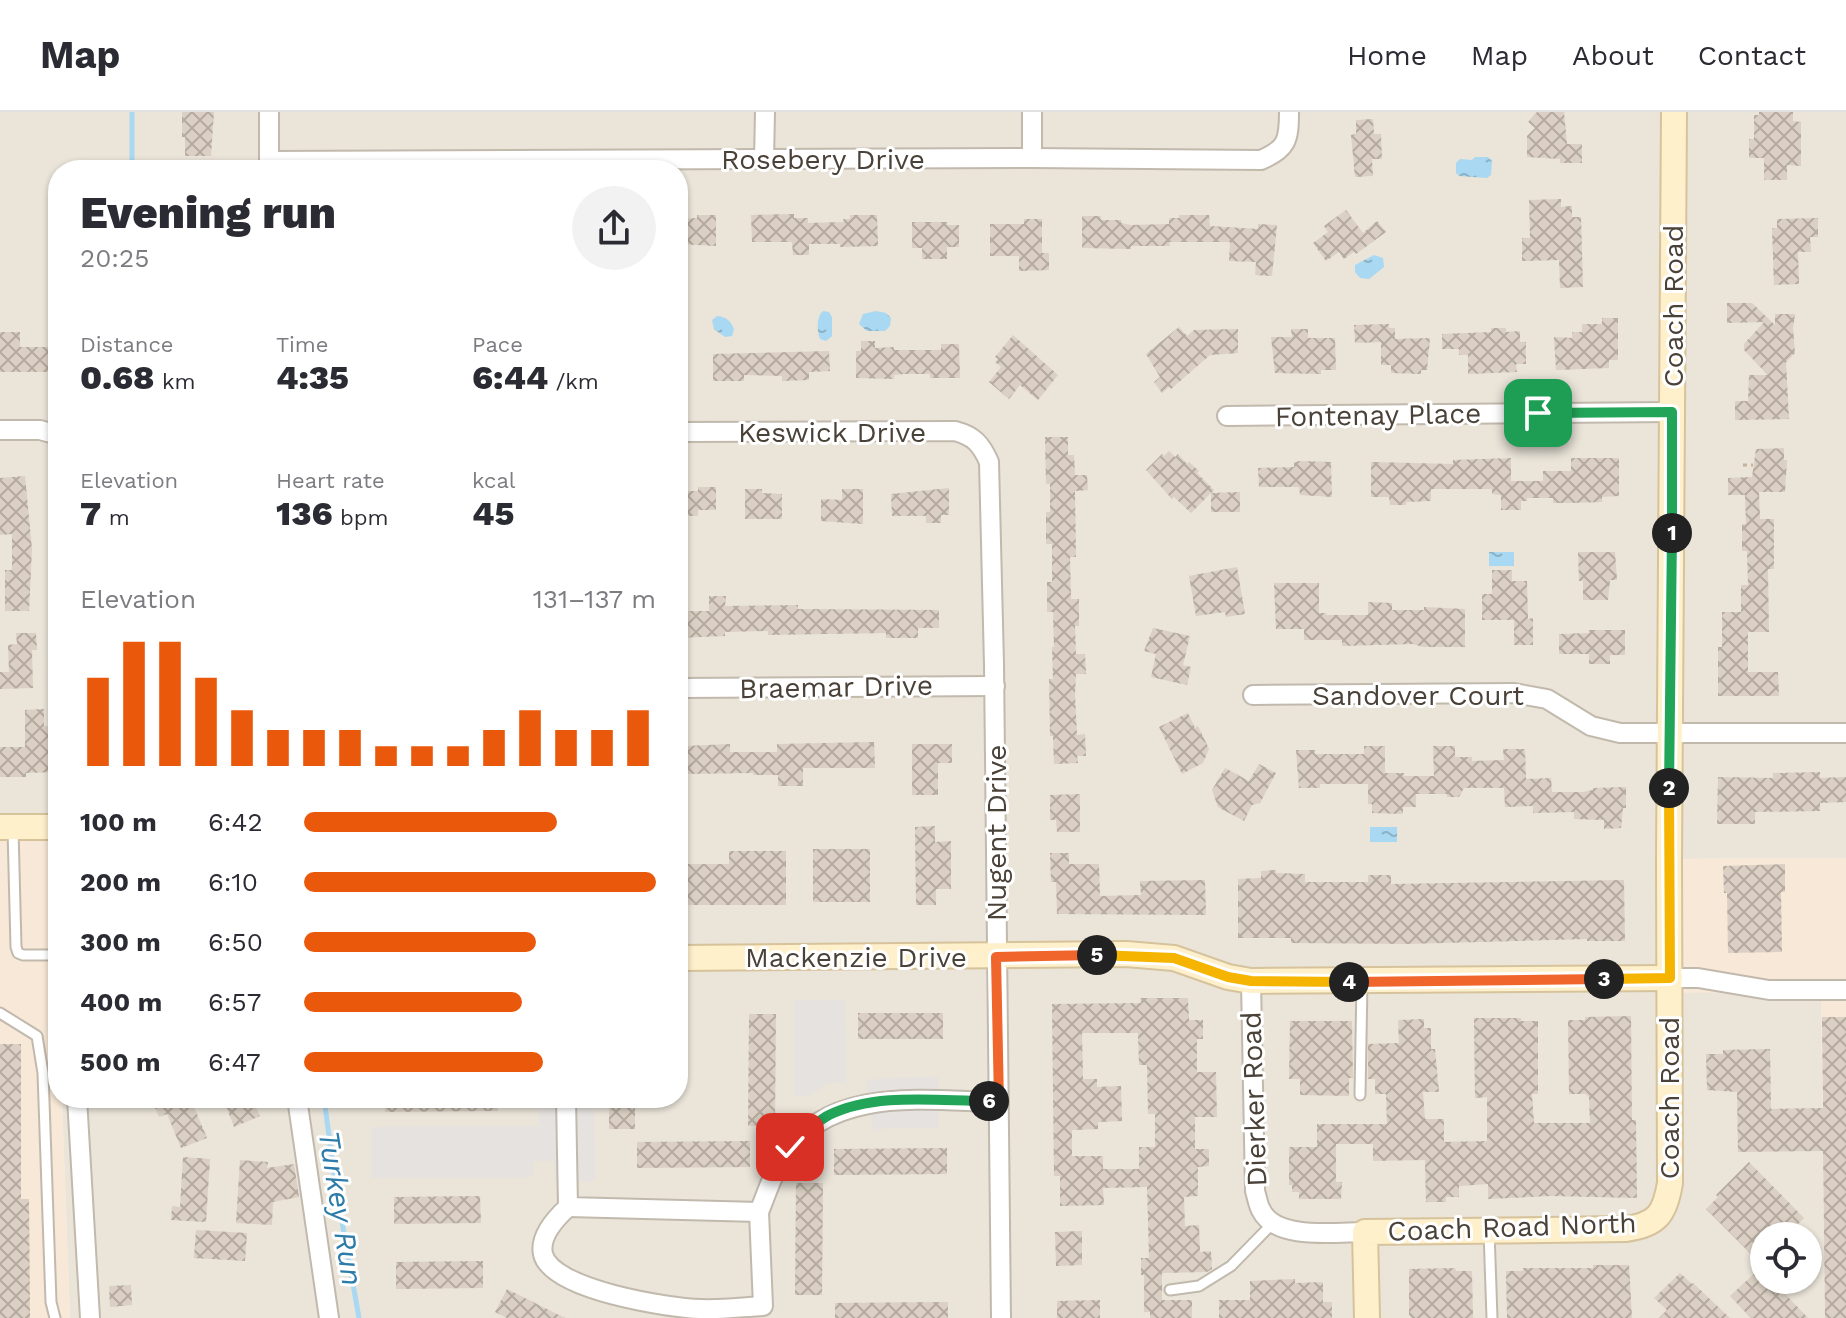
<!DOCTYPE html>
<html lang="en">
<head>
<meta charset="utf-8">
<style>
  :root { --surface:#fff; --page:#f2f2f3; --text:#2b2b33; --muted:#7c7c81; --line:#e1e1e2; --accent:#ea580c }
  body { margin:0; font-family:"Work Sans",sans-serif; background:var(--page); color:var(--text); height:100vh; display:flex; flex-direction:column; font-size:30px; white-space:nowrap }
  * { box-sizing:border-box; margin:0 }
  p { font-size:26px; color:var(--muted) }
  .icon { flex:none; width:44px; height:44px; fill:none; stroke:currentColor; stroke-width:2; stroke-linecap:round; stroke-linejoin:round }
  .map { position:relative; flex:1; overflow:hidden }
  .details { position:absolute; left:48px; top:48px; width:640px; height:948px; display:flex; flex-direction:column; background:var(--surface); border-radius:32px; box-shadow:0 2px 6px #0004 }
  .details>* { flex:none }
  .controls { position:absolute; left:1750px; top:1110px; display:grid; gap:16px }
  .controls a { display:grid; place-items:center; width:72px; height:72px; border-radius:50%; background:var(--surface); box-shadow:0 2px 6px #0004; font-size:40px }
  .pin { position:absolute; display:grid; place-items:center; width:68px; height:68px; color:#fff; margin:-34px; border-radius:16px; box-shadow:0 4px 12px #0006 }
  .km { position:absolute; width:40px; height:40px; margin:-20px; border-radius:50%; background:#222; color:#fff; font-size:22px; line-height:40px; text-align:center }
  .round { display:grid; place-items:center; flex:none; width:84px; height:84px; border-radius:42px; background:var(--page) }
  .head { display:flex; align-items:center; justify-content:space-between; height:136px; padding:0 32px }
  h1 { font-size:44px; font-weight:800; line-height:60px }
  .stats { display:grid; grid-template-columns:repeat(3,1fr); gap:12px; height:136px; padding:8px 32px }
  .stats div { display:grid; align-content:center }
  .stats b { font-size:34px; font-weight:800 }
  .stats small { font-size:22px; font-weight:400 }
  .stats p { font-size:22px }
  .chart { height:224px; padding:16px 32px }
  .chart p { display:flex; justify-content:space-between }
  .chart svg { width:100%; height:144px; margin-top:8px; stroke:var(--accent); stroke-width:6 }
  ul { padding:0 32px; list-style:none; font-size:26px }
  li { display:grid; grid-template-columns:128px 96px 1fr; align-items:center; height:60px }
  li i { height:20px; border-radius:10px; background:var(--accent) }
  header { display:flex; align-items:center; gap:48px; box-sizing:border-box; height:112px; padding:0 40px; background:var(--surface); border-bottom:2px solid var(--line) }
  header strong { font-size:38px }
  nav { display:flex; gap:44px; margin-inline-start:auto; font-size:28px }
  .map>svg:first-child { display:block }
</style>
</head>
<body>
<header>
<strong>Map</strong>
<nav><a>Home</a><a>Map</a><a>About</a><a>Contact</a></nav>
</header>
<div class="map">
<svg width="1846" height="1206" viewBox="0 0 1846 1206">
  <defs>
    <pattern id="water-ripples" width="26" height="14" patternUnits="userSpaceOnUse" patternTransform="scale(2)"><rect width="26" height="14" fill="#a8d8f2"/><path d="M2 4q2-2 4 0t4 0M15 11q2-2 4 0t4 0" fill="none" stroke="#8bb1c5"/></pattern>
    <pattern id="building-cross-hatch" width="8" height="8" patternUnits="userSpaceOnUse" patternTransform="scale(2)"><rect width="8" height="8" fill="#dbd0c3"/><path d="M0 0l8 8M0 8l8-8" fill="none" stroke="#b4aa9f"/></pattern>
  </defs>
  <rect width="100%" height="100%" fill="#f6f2eb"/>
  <path fill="#eae4d9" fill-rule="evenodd" d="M0 0H1846V746L1667 747 1821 879 1825 1206H70L62 986H678V58H58V715H0ZM1764 1124H1808V1168H1764Z"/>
  <g fill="#f7e8d7">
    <path d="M0 715H58V986H62L70 1206H0Z"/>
    <path d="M1846 746V1206H1825L1821 880 1668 881 1667 747Z"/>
  </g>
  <g fill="#e5e2df">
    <path d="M794 888H845L846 971H828L809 984H794Z"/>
    <path d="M938 965 939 1016H886L874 1020 866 970 880 966Z"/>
    <path d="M539 986H594L595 1069 555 1070 554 1049H533V1065L372 1066V1015L539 1014Z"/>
  </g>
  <g fill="url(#water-ripples)">
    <path d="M1475 45H1488L1492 49 1491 63 1487 66 1459 64 1456 61V51L1460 47 1472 48Z"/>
    <path d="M1374 143 1383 146 1384 155 1369 167 1360 166 1355 160V153Z"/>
    <path d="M823 199 829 200 832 205V224L826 229 820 227C817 219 816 205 823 199Z"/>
    <path d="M876 199 886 201 891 206 890 214 885 219H867L859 212 863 202Z"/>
    <path d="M717 204C725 204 731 209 734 217L732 224 725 225 714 217 712 208Z"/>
    <rect x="1489" y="440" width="25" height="14"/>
    <rect x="1370" y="715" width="27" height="15"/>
  </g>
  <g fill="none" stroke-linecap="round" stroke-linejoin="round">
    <g stroke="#a8d8f2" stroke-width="5">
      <path d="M132 58V0"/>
      <path d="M324 986 335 1070 359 1206"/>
    </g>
  </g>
  <g fill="url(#building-cross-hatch)" fill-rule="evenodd">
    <path d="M182 0H214L211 44H185V25H182Z"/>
    <path d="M1537 0H1564L1567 32H1582V51H1560V47L1527 45V24L1535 16 1528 10Z"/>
    <path d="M1759 0H1793V9L1801 10V54L1787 53V68H1764V46H1749V27H1754V3H1759Z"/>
    <path d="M1373 7 1374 22H1381L1382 47H1372L1373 64 1355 65 1351 23 1356 22V8Z"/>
    <path d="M1561 87V95L1572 94V105H1581L1583 175 1560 176 1559 148 1522 149V126H1530L1529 88Z"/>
    <path d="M1346 98 1363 121 1377 109 1386 120 1356 142 1354 140 1344 147 1339 140 1326 149 1313 131 1328 120 1324 114Z"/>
    <path d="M794 102V106H808V111L844 110 843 107H850V103H877L878 134 840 135V132H809V143H793L792 130H752L751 103Z"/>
    <path d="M697 103H716V134L678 132V107L697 106Z"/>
    <path d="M1179 103H1209L1210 114 1258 117V112L1277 113 1272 164 1255 163 1256 150 1229 149 1230 130H1169L1170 134H1131V137L1082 136V104H1101V108H1121V111L1131 113 1169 112V106H1179Z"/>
    <path d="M1818 106V125H1810L1811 140H1798L1799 172 1774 173 1772 116H1777V107Z"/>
    <path d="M1024 107H1042V141H1049V158L1019 159V144H990V112H1024Z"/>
    <path d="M912 110H947V113H959V135H947V147H922V136H912Z"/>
    <path d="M1727 191H1752L1775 213V202H1795L1793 216 1795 241 1786 250 1789 307 1735 308V289H1748L1749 263H1768L1744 238V232L1764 210 1727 211Z"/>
    <path d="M1602 206H1618V248H1609V256L1556 258 1554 225 1572 226V220H1582V212H1602Z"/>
    <path d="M1389 212V216H1395V227L1430 226 1427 258H1421V262L1391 261V253H1381V230L1355 231 1354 213Z"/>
    <path d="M1179 215 1187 224 1194 218 1238 217V241L1210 243 1171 277 1169 275 1162 281 1154 270 1160 265 1146 242Z"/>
    <path d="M1491 216H1506V220L1520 219V230H1526V252H1516L1517 260 1468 262V243H1459V237H1442V222L1491 220Z"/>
    <path d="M1291 217H1308V226H1335L1336 258H1321V262L1275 261 1271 225H1292Z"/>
    <path d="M0 220H20V235H53L54 260H0Z"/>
    <path d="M1013 223 1058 263 1038 288 1020 273 1009 287 989 270 1001 255 995 250 998 247 995 245Z"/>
    <path d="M861 229H875V236L894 235V238H941V232H959L960 266H930V262H904L894 263V267L856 266V239H861Z"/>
    <path d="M829 239 830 259 809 260V268L782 269V264L744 263V269H713V242Z"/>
    <path d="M1045 325H1068V343H1074L1075 363H1087L1088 378 1075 379 1076 445H1070L1071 487H1079V514H1075L1076 542H1085L1086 562H1076L1075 583 1077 623 1085 622 1086 644H1077L1078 651 1054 652 1053 624H1050L1049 567H1053L1052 535H1054L1053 500H1047V470H1052V432H1046V400H1050V372H1046Z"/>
    <path d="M1784 336V348H1787L1785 380H1759L1760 407H1774V457H1768L1769 520H1748V560H1778L1779 584H1718V535H1722V500H1741V473H1748L1747 439H1742V412H1746L1745 383H1728V366L1752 365 1756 337Z"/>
    <path d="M1169 339 1175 345 1178 342 1187 352 1189 350 1199 359 1197 361 1214 378 1211 381 1240 380V400H1211V381L1191 401 1174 385 1172 387 1146 358 1162 342 1164 344Z"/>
    <path d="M1511 346V369H1543V359H1571V346H1619V384L1602 385V390L1569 391H1553V386H1527V389H1521V398H1501V383L1492 382V377H1431V389L1406 390V393H1390L1389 385H1371V350L1453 352V348Z"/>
    <path d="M1299 349 1331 350 1332 385 1300 383 1299 375H1259L1258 356 1294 355V351Z"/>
    <path d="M25 364 32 437 29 499H5V458H12V422L0 423V366Z"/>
    <path d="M698 375H716V398H698V404H678V379H698Z"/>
    <path d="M949 376V403H941V411H926V404H892L891 382Z"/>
    <path d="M745 377H762V381L782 382V407H745Z"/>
    <path d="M842 377H863V412L821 409V387L842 388Z"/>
    <path d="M1578 440H1615L1617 468H1610L1608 488H1583V469H1579Z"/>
    <path d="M1237 455 1245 502 1226 505 1225 500 1196 504 1189 464Z"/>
    <path d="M1492 458H1512V469H1527L1528 507 1533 506V533H1514V508H1482V482H1492Z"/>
    <path d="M1274 471H1319V501H1326V503H1368V490L1392 491V498H1424V495L1465 497V535H1423L1413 532 1342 534V528H1304V517H1276Z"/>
    <path d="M709 484H726L725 494 798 493V497L939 498V516H918V526H886V521L768 523V519L725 520V524L679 526V499H709Z"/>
    <path d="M1153 516 1190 524 1183 553 1191 555 1187 573 1151 565 1156 542 1144 539Z"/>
    <path d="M1589 518H1625V543H1610V552H1589V542H1559V522L1589 521Z"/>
    <path d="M16 521H36L37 538H32L33 576 0 577V560H9L8 533 17 532Z"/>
    <path d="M44 597V614H54L55 660 26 661V665H0V635H25V598Z"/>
    <path d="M1188 601 1195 616 1198 614 1209 637 1203 651 1182 662 1159 615Z"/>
    <path d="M874 630 875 656H803V674H778V663H753V661L685 662V634L730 632V640H777V632Z"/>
    <path d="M912 632H952V651H938V683H912Z"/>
    <path d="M1364 634H1385V661H1404V664H1434L1433 634H1455V645H1472V649L1504 648 1503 637H1525L1526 667 1551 666 1552 680H1583L1593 678V676L1626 675V696H1623L1621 716 1604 717V708L1574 707V700L1533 701V694L1505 695 1504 676H1464L1459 685H1447V682H1416V695H1403V702L1372 701V692H1368V672H1320V676H1299L1296 638H1315V642H1364Z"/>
    <path d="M1259 652 1276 661 1260 691 1252 693 1244 709 1218 695 1212 678 1225 656 1249 669Z"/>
    <path d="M1820 660V666L1846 665V690L1820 691V699L1755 700V712H1717L1718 665 1773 666V661Z"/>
    <path d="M1080 682V720H1057L1056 708H1050V683Z"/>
    <path d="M935 714V730L951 729V777H936V793H916L915 715Z"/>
    <rect x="813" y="737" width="57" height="53"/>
    <path d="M729 739H786V793H688V780H678V752H729Z"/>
    <path d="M1050 741H1069V752H1099L1100 784 1141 783 1140 769 1205 768 1206 803 1057 802 1056 770H1051Z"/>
    <path d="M1785 752V780H1781L1782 840 1728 841 1727 781H1724L1723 754Z"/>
    <path d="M1276 758V761L1305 762V770H1368V763H1391V772L1624 768 1625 829H1587V827L1407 832 1291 831V826H1238V767L1261 766V759Z"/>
    <path d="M1140 886H1188L1189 908H1203V927H1197V960H1216L1217 1005H1195V1037H1209V1054L1198 1055V1084L1184 1085 1185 1114 1199 1113 1200 1140 1211 1139 1212 1157 1207 1160 1162 1161V1188H1192V1206H1150V1200H1144V1163H1141V1146H1149L1147 1075 1103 1076 1104 1093 1060 1094V1064H1054L1052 892 1141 891ZM1082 921H1138L1139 953H1147L1148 1002H1155V1035H1139V1057H1103V1044H1072V1018L1098 1017V1010L1122 1009 1121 974 1097 975V967H1083Z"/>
    <rect x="858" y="901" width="85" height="26"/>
    <path d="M749 902H776L775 1014H748Z"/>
    <path d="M1631 904 1632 1008H1636L1637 1086 1551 1084 1488 1087V1072L1459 1074V1085H1446V1090H1426L1425 1048 1373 1049V1032H1336V1070H1342L1341 1087H1299V1080H1292V1073H1289V1035H1317V1012H1387L1386 982H1375V967H1368V932L1399 931 1398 908 1424 907V916H1431V937H1435L1439 980H1423L1425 1007H1444V1030L1487 1029V985L1475 986 1474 906H1521V909H1538V982H1532L1534 1011H1590L1589 985 1586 982H1569L1568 908H1585V905Z"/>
    <path d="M1822 905H1846V1206H1825L1823 1039 1738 1040 1737 980 1707 978 1706 942H1723V938L1770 937 1771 997 1823 996Z"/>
    <path d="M1290 909H1352L1353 966H1349V984L1300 983V967H1289Z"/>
    <path d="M0 932H21V1087H29L30 1206H0Z"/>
    <path d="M151 986H181L184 994 192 990 207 1026 181 1036 167 1002 159 1005Z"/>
    <path d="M223 986H252L260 1004 234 1015Z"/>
    <path d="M385 986H497L498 999 385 1000Z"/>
    <rect x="609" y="986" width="26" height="31"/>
    <path d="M750 1029V1055L637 1056V1030Z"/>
    <path d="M947 1036V1062L834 1063V1037Z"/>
    <path d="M183 1045 210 1047 206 1110 171 1108 172 1094 180 1095Z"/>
    <path d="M240 1048 268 1050 267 1056 294 1052 299 1085 273 1090 272 1113 236 1111Z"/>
    <path d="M1749 1050 1804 1106 1786 1124H1764V1155L1706 1097 1718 1085 1716 1083Z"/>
    <path d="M796 1071H823L822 1183H795Z"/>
    <path d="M480 1084 481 1111 394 1112V1085Z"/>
    <path d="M196 1118 247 1121 245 1149 194 1146Z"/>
    <path d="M1082 1119V1153L1056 1154 1055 1120Z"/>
    <path d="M483 1149V1176L396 1177V1150Z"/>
    <path d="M1593 1153H1629L1632 1206H1507L1506 1159H1523V1156H1593Z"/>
    <path d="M1455 1156 1456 1159H1472L1473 1206H1412L1409 1203V1157Z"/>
    <path d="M1758 1158 1764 1168H1772L1808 1206H1751L1730 1184Z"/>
    <path d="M1680 1161 1692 1172 1693 1171 1730 1206H1659L1667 1198 1654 1186Z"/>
    <path d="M1295 1167V1171L1323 1170V1190H1332V1206H1219V1188H1250V1169Z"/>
    <path d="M131 1173 132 1193 110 1195 109 1174Z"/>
    <path d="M507 1177 565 1206H507L495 1200Z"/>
    <path d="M1100 1188V1206H1057V1189Z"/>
    <path d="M948 1190V1206H835V1191Z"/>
  </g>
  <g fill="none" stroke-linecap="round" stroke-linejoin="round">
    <defs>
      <g id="lane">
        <path d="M13 717 16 835 18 841 23 843H58"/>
        <path d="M0 901 37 924 43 961 51 1190 55 1206"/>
        <path d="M1360 983 1362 870"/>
        <path d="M1489 1119 1492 1206"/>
        <path d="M1170 1178 1199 1174 1231 1154 1273 1111"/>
      </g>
      <g id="street">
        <path d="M269 0V58"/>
        <path d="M1032 46V0"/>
        <path d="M764 48 765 0"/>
        <path d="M270 49 1032 46 1261 48C1287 37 1289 28 1289 0"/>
        <path d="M1227 304 1672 300"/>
        <path d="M0 318H40L58 323"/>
        <path d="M678 320 955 319C974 324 981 332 989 350L994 552 1001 1206"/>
        <path d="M678 576 995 574"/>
        <path d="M1253 583 1514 581 1547 587 1591 614 1620 621H1846"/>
        <path d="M1670 866H1698L1769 878H1846"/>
        <path d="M1251 869 1255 1079C1257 1085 1258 1093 1261 1098 1276 1129 1336 1120 1365 1120"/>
        <path d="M77 986 90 1206"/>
        <path d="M297 986 329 1206"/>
        <path d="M566 986 568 1095 759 1100C767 1081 773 1060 784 1044 830 973 927 989 999 990"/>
        <path d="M568 1095C556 1106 539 1124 543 1142 551 1178 669 1196 701 1197 722 1198 743 1195 763 1194L759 1100"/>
      </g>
      <g id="secondary">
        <path d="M0 715H58"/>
        <path d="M678 846 1126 842 1174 846 1228 865 1251 869 1670 866"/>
        <path d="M1367 1206 1365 1120 1625 1117C1657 1113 1665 1102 1670 1071L1669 749 1674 0"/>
      </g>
    </defs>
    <use href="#lane" stroke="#c2b9ad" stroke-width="13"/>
    <use href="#street" stroke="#c2b9ad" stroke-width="22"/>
    <use href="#secondary" stroke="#d6c39b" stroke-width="28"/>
    <path stroke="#c4b49e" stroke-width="3" stroke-dasharray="4 4" stroke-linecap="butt" d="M1743 353H1753"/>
    <use href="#lane" stroke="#fff" stroke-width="9"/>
    <use href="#street" stroke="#fff" stroke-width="18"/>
    <use href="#secondary" stroke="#fff0cc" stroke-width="24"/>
  </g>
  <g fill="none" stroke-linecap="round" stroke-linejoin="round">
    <defs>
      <path id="split-1" d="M1538 301 1672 300V421"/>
      <path id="split-2" d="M1669 676 1672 421"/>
      <path id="split-3" d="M1604 867 1670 866 1669 676"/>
      <path id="split-4" d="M1349 870 1604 867"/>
      <path id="split-5" d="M1097 843 1174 846 1228 865 1251 869 1349 870"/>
      <path id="split-6" d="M989 989 999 990 996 845 1097 843"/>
      <path id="split-7" d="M790 1035C802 1024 814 1011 829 1003 876 980 938 989 989 989"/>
    </defs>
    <use href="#split-1" stroke="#fff" stroke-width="16"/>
    <use href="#split-2" stroke="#fff" stroke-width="16"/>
    <use href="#split-3" stroke="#fff" stroke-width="16"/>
    <use href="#split-4" stroke="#fff" stroke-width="16"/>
    <use href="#split-5" stroke="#fff" stroke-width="16"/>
    <use href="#split-6" stroke="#fff" stroke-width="16"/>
    <use href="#split-7" stroke="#fff" stroke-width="16"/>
    <use href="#split-1" stroke="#22a559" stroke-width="10"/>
    <use href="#split-2" stroke="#22a559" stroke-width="10"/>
    <use href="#split-3" stroke="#f5b400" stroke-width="10"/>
    <use href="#split-4" stroke="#f0652b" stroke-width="10"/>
    <use href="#split-5" stroke="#f5b400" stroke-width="10"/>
    <use href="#split-6" stroke="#f0652b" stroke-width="10"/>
    <use href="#split-7" stroke="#22a559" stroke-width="10"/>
  </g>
  <g text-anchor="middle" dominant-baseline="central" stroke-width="6" stroke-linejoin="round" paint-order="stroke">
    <g font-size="28" fill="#4a4239" stroke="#fff">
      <text x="823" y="47">Rosebery Drive</text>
      <text transform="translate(1673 194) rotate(-90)">Coach Road</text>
      <text transform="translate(1378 303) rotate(-1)">Fontenay Place</text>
      <text x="832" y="320">Keswick Drive</text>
      <text transform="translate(836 575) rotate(-1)">Braemar Drive</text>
      <text x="1418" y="583">Sandover Court</text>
      <text transform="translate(996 721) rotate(-90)">Nugent Drive</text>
      <text x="856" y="845">Mackenzie Drive</text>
      <text transform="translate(1669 986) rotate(-90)">Coach Road</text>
      <text transform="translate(1254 987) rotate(-92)">Dierker Road</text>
      <text transform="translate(1512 1115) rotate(-2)">Coach Road North</text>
    </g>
    <g font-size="30" font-style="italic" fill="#2c7ba8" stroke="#fff">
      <text transform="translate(341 1096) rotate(81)">Turkey Run</text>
    </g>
  </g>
</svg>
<div class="controls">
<a><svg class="icon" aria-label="locate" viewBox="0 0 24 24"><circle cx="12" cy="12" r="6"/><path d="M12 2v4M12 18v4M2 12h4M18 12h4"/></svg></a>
</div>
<div class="pin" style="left:1538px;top:301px;background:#1e9e55"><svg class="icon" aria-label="arrive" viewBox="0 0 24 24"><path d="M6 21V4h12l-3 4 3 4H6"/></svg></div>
<div class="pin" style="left:790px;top:1035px;background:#d93025"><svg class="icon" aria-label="check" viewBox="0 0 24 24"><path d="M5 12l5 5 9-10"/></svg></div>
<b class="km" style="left:1672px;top:421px">1</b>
<b class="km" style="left:1669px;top:676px">2</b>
<b class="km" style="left:1604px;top:867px">3</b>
<b class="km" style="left:1349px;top:870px">4</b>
<b class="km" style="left:1097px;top:843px">5</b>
<b class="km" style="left:989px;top:989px">6</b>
<section class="details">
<div class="head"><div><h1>Evening run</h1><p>20:25</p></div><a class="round"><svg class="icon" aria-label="share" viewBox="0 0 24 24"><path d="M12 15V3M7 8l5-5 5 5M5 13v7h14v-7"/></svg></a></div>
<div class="stats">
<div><p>Distance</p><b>0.68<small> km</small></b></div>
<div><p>Time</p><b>4:35</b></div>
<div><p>Pace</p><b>6:44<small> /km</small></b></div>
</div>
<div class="stats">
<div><p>Elevation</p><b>7<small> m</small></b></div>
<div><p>Heart rate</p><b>136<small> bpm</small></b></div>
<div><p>kcal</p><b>45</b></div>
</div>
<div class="chart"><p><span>Elevation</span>131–137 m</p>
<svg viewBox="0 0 160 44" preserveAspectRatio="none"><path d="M5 44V17M15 44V6M25 44V6M35 44V17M45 44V27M55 44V33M65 44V33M75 44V33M85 44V38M95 44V38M105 44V38M115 44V33M125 44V27M135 44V33M145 44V33M155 44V27"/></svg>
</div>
<ul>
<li><b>100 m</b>6:42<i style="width:72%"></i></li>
<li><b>200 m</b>6:10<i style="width:100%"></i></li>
<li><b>300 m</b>6:50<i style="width:66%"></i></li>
<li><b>400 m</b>6:57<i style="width:62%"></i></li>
<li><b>500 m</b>6:47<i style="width:68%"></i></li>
</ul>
</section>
</div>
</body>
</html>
